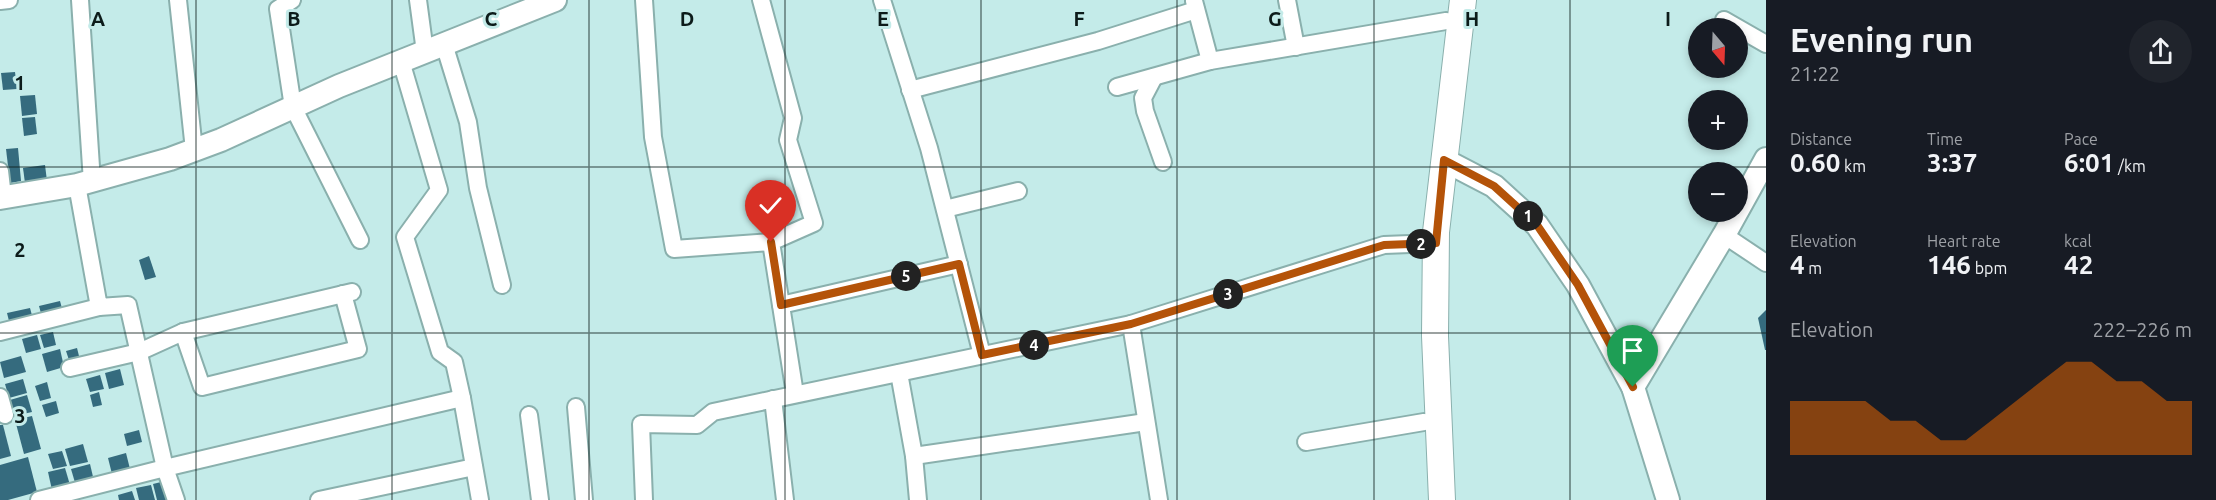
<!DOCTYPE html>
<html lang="en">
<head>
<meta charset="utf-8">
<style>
  :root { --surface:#171b24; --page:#20242c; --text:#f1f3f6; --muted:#9ea1a6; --accent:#b45309 }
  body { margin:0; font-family:Ubuntu,sans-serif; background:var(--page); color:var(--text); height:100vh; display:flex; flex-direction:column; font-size:22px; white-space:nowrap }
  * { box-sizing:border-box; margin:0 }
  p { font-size:20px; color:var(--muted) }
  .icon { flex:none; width:33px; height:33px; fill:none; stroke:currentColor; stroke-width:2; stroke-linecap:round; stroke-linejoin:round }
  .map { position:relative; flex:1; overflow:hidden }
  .drawer { display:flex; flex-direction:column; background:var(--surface); width:450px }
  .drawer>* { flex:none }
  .needle { width:39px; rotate:161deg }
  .controls { position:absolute; left:1688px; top:18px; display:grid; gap:12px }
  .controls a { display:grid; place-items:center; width:60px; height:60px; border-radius:50%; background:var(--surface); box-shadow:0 3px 9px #0003; font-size:30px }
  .pin { position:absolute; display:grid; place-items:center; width:51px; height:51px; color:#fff; margin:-62px -26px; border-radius:50% 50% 50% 0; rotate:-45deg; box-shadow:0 0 6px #0007 }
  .pin .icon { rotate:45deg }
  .km { position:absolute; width:30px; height:30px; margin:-15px; border-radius:50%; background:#222; color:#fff; font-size:16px; line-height:30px; text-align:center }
  .round { display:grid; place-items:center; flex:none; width:63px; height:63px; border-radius:32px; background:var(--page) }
  .headline { display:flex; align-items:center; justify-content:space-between; height:102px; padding:0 24px }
  h1 { font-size:33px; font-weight:700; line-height:45px }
  .metrics { display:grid; grid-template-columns:repeat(3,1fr); gap:9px; height:102px; padding:6px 24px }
  .metrics div { display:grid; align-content:center }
  .metrics b { font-size:26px; font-weight:700 }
  .metrics small { font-size:16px; font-weight:400 }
  .metrics p { font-size:16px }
  .chart { height:168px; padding:12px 24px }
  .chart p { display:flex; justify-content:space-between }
  .chart svg { width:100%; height:108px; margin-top:6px; fill:var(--accent); opacity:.7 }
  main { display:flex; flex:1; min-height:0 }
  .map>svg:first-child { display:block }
</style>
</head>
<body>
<main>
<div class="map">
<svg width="1766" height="500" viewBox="0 0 1766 500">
  <rect width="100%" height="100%" fill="#c4ebe9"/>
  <g fill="#356b7e">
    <path d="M15 72 17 89 3 90 1 73Z"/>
    <path d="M35 95 37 114 22 116 20 96Z"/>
    <path d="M35 117 37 134 24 136 22 118Z"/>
    <path d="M18 148 21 181 10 183 6 149Z"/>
    <path d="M45 165 47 181 25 183 23 168Z"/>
    <path d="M149 256 156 277 145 280 139 260Z"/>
    <path d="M60 301 63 312 42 317 39 306Z"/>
    <path d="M30 308 33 319 10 325 7 313Z"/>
    <path d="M1766 310V350H1765L1758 318Z"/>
    <path d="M53 332 56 345 44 348 40 335Z"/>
    <path d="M37 335 41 349 26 353 22 339Z"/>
    <path d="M77 348 80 360 70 363 66 351Z"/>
    <path d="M60 349 64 367 47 372 42 354Z"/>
    <path d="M21 356 26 372 4 378 0 362Z"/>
    <path d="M120 369 124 385 109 389 105 373Z"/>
    <path d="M100 375 104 389 90 392 86 379Z"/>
    <path d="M23 379 27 393 9 398 5 384Z"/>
    <path d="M47 382 51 398 40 401 35 386Z"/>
    <path d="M99 392 102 405 93 407 90 395Z"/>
    <path d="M27 395 32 412 14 416 10 400Z"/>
    <path d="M56 401 59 413 46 417 42 405Z"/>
    <path d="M32 416 41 449 24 454 15 420Z"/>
    <path d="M0 425H3L11 456 0 459Z"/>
    <path d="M139 430 142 442 127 446 124 434Z"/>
    <path d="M83 444 88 462 70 466 65 449Z"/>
    <path d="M62 451 67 466 53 469 48 454Z"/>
    <path d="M126 453 131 473 113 478 108 458Z"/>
    <path d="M28 457 37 492 8 500H0V465Z"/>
    <path d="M90 464 94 481 76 486 71 469Z"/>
    <path d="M65 468 70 485 52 490 48 472Z"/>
    <path d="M169 480 174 500H157L153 484Z"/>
    <path d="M151 485 155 500H139L136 488Z"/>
    <path d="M132 491 135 500H119L118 495Z"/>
  </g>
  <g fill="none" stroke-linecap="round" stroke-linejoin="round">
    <defs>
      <g id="street">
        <path d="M80 0 92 182"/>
        <path d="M178 0 194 150"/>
        <path d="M292 0 278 9 293 107 360 240"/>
        <path d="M418 0 425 52"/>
        <path d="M644 0 653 137 674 249 771 242"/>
        <path d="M761 0 793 118 788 140 814 223 771 242 795 394"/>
        <path d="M882 0 929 148 982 355"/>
        <path d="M1287 0 1296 47"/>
        <path d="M0 1 9 0"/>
        <path d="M1194 1 1210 61"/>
        <path d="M1724 20 1766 44"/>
        <path d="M444 44 468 122 478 188 502 285"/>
        <path d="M401 61 439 190 405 237 440 352 454 362 462 398"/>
        <path d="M1154 77 1143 98 1145 111 1163 162"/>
        <path d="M1117 87 1210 61 1446 21"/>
        <path d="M910 90 1098 41 1196 10"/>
        <path d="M0 171 3 197"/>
        <path d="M77 185 99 307 128 305 165 468 462 398 480 500"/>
        <path d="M945 209 1018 191"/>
        <path d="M1724 235 1766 263"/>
        <path d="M781 305 959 264"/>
        <path d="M1131 324 1384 245 1436 243"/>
        <path d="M0 332 99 307"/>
        <path d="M183 332 202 387 358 349 343 294"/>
        <path d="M70 368 139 352 183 332 352 292"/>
        <path d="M899 373 914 456 1146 422"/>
        <path d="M0 397 5 415"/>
        <path d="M773 399 785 500"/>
        <path d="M576 407 584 500"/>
        <path d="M529 415 540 500"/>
        <path d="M1306 442 1424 422"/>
        <path d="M914 456 918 500"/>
        <path d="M39 500 165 468 176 500"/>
        <path d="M319 500 474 467"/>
        <path d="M644 500 641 424 697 425 713 412 1131 324 1159 500"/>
      </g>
      <g id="secondary">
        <path d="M1444 160 1494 186 1537 225 1578 285 1633 387 1668 500"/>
        <path d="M0 198 77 185 170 159 221 140 339 86 555 0"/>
        <path d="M1633 387 1724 235 1766 159"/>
      </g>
      <path id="primary" d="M1442 500 1435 336 1436 232 1463 0"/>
    </defs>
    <use href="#street" stroke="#8ab0ad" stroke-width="20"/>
    <use href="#secondary" stroke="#8ab0ad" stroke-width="26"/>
    <use href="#primary" stroke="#8ab0ad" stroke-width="28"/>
    <use href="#street" stroke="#fff" stroke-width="16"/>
    <use href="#secondary" stroke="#fff" stroke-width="22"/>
    <use href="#primary" stroke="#fff" stroke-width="26"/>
  </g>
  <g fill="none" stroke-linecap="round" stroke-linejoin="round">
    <defs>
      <path id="route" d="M771 242 781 305 959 264 982 355 1131 324 1384 245 1436 243 1444 160 1494 186 1537 225 1578 285 1633 387"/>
    </defs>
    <use href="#route" stroke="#fff" stroke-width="12"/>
    <use href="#route" stroke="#b45309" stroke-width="8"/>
  </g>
  <path fill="none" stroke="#0c1b1a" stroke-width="1.5" stroke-opacity="0.55" d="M196 0V500M392 0V500M589 0V500M785 0V500M981 0V500M1177 0V500M1374 0V500M1570 0V500M0 167H1766M0 333H1766"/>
  <g font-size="20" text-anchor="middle" font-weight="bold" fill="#0c1b1a" stroke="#c4ebe9" stroke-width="6" stroke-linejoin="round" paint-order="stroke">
    <text x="98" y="26">A</text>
    <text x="294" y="26">B</text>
    <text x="491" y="26">C</text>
    <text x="687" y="26">D</text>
    <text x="883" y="26">E</text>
    <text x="1079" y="26">F</text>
    <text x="1275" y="26">G</text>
    <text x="1472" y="26">H</text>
    <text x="1668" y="26">I</text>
    <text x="20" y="90">1</text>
    <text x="20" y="257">2</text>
    <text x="20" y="423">3</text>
  </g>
</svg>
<div class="controls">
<a><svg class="needle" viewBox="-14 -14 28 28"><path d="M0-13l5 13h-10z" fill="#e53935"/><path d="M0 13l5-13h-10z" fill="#9ea1a6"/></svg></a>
<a>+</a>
<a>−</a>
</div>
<div class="pin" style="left:1633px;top:387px;background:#1e9e55"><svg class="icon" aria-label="arrive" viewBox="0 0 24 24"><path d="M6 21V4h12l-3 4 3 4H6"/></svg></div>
<div class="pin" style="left:771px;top:242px;background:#d93025"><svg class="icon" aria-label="check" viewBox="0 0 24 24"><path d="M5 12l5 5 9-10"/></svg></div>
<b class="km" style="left:1528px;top:216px">1</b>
<b class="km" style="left:1421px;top:244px">2</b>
<b class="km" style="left:1228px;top:294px">3</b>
<b class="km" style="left:1034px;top:345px">4</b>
<b class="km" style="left:906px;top:276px">5</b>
</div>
<section class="drawer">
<div class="headline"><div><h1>Evening run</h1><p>21:22</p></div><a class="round"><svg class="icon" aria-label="share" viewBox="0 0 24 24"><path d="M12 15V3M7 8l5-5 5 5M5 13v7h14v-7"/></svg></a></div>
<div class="metrics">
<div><p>Distance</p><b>0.60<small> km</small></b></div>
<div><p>Time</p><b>3:37</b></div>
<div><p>Pace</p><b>6:01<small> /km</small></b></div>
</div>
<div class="metrics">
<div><p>Elevation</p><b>4<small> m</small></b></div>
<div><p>Heart rate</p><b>146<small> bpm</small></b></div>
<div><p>kcal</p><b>42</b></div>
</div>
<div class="chart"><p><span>Elevation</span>222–226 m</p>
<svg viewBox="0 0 160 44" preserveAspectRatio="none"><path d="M0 44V22L10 22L20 22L30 22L40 30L50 30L60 38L70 38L80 30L90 22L100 14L110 6L120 6L130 14L140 14L150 22L160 22V44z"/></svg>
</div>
</section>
</main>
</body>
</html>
